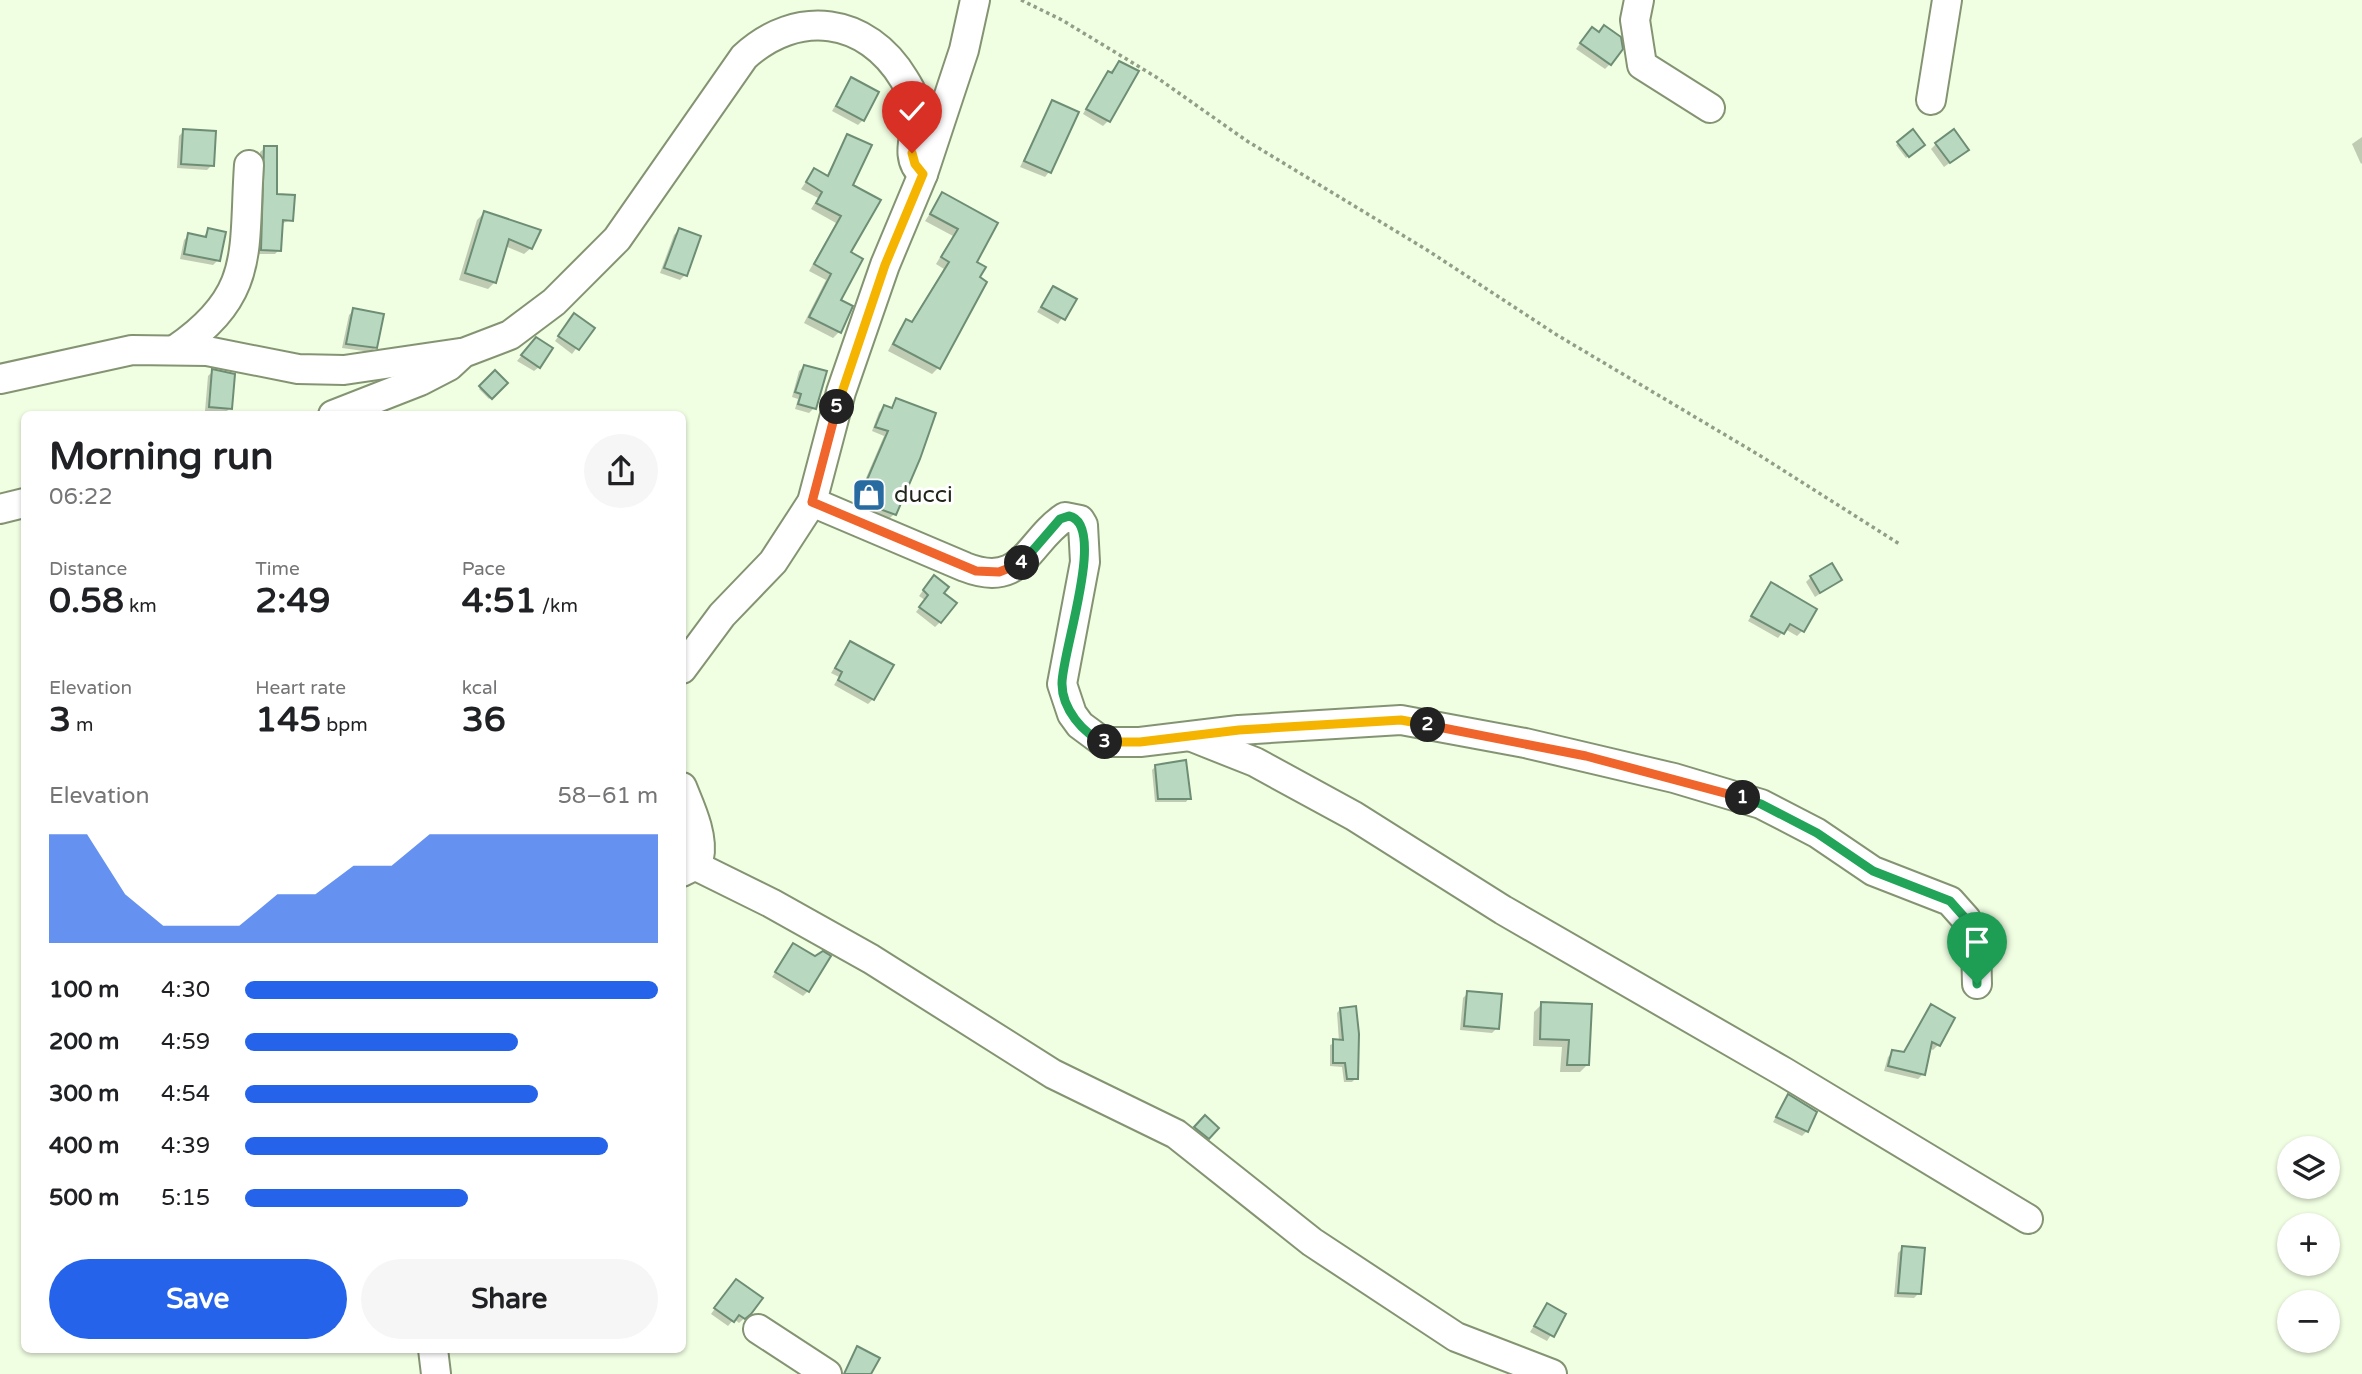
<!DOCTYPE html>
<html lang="en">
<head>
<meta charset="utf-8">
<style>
  :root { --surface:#fff; --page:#f6f6f6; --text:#202124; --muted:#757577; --accent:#2563eb }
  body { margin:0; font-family:"Varela Round",sans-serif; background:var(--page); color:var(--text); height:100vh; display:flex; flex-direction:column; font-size:26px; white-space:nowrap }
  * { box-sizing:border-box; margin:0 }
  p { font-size:23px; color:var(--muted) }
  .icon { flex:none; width:38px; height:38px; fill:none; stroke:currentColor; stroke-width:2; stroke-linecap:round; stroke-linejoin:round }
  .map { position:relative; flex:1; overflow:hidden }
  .side { position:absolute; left:21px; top:411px; width:665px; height:942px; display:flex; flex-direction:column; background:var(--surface); border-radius:10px; box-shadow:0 2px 5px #0004 }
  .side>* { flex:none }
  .fabs { position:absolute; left:2277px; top:1136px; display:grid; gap:14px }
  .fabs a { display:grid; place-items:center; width:63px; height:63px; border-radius:50%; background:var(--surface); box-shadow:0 2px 5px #0004; font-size:35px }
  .pin { position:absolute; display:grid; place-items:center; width:60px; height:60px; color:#fff; margin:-72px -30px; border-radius:50% 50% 50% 0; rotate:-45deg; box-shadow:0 0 7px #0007 }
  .pin .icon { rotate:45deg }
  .km { position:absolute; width:35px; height:35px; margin:-18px; border-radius:50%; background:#222; color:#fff; font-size:19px; line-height:35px; text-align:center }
  .round { display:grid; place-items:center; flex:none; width:74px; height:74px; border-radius:37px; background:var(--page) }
  .summary { display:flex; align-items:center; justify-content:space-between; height:119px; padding:0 28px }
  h1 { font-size:38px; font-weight:700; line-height:52px }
  .stats { display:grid; grid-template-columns:repeat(3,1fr); gap:10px; height:119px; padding:7px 28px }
  .stats div { display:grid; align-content:center }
  .stats b { font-size:35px; font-weight:700 }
  .stats small { font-size:19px; font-weight:400 }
  .stats p { font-size:19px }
  .chart { height:196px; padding:14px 28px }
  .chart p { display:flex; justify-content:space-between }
  .chart svg { width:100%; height:126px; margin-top:7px; fill:var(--accent); opacity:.7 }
  .primary-button { display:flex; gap:14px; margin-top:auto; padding:14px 28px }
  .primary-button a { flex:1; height:80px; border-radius:42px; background:var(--accent); color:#fff; font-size:28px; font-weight:700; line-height:80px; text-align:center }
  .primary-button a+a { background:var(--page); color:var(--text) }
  ul { padding:0 28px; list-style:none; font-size:23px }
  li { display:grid; grid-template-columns:112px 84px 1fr; align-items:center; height:52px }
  li i { height:18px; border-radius:9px; background:var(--accent) }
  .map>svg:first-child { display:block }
</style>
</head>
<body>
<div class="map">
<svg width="2362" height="1374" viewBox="0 0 2362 1374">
  <rect width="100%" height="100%" fill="#f0fee2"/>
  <g fill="#0003">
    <path d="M1587 34H1598L1610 64 1605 69 1576 49Z"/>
    <path d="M1120 63 1108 121 1103 126 1083 114 1103 78Z"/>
    <path d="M851 79 863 120 858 125 832 111Z"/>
    <path d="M1052 102 1049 172 1045 177 1020 167Z"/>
    <path d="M184 131 212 165 207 170 177 168 179 136Z"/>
    <path d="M1913 132 1923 145 1906 158 1896 145Z"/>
    <path d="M848 136 849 253 838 301 839 332 833 338 804 323 826 280 809 271 836 223 811 209 818 198 801 189 814 170 826 177Z"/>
    <path d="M2362 137V163L2361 164 2352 144Z"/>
    <path d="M1936 144 1962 154 1944 167 1931 149Z"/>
    <path d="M265 148 275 195 291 220 281 224 279 250 275 254H257L260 152Z"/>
    <path d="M943 194 974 263 938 368 932 374 888 351 900 328 907 322 910 324 944 269 936 264 953 236 925 221Z"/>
    <path d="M484 213 531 248 524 254 505 246 495 282 488 289 459 280 477 220Z"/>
    <path d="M208 230 218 260 213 265 180 259 184 240 189 235 203 238Z"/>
    <path d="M679 230 699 237 685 275 680 280 660 273 674 235Z"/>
    <path d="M1053 288 1074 300 1058 324 1037 312Z"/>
    <path d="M354 310 376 347 371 352 342 348 349 315Z"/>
    <path d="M570 320 592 328 572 354 555 341Z"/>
    <path d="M531 344 539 367 534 371 517 361Z"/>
    <path d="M804 367 814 408 809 413 795 409 798 399 792 397 799 371Z"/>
    <path d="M213 371 230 408 225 413 205 411 208 376Z"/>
    <path d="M495 373 505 383 489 399 479 389Z"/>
    <path d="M897 400 894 514 889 519 854 506 884 436 872 431 879 412 884 407 890 410Z"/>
    <path d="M1811 577 1840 580 1815 597 1806 582Z"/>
    <path d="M929 582 942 594 940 622 935 627 916 612 925 600 919 596Z"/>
    <path d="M1771 584 1802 631 1797 636 1785 629 1778 638 1748 621Z"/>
    <path d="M850 643 873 699 868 704 834 685 839 677 831 673Z"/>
    <path d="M1156 766 1189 798 1186 802H1155L1152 770Z"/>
    <path d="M793 945 808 991 803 996 772 977Z"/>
    <path d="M1468 993 1497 1028 1492 1033 1460 1030 1463 998Z"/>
    <path d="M1542 1004 1587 1065 1580 1072H1560L1562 1047 1533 1046 1534 1012Z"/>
    <path d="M1931 1006 1938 1045 1933 1050 1929 1048 1923 1074 1918 1079 1884 1071 1888 1057 1893 1052 1903 1054Z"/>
    <path d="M1340 1009 1356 1078 1352 1082H1344L1342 1067 1330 1066V1045L1339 1041 1337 1013Z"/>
    <path d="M1788 1096 1807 1131 1802 1136 1773 1122Z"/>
    <path d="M1205 1117 1217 1128 1206 1140 1194 1130Z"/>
    <path d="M1903 1248 1919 1293 1914 1298 1894 1297 1898 1253Z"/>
    <path d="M731 1286 750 1313 739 1323 734 1319 728 1326 711 1314Z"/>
    <path d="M1547 1305 1564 1315 1547 1341 1530 1332Z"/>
  </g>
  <g fill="#b8d9c0" stroke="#6e8d75" stroke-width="2">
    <path d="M1604 25 1621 37 1623 49 1611 65 1580 43 1592 27 1599 32Z"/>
    <path d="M1119 61 1139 71 1110 122 1086 109 1108 71 1112 73Z"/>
    <path d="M851 77 879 92 864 121 836 106Z"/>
    <path d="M1052 100 1079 112 1051 173 1024 161Z"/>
    <path d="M183 129 216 131 214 166 181 164Z"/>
    <path d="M1913 129 1925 145 1909 157 1897 142Z"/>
    <path d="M1954 129 1969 150 1950 163 1935 143Z"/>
    <path d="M847 134 872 145 853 185 881 200 851 252 863 259 841 300 853 306 841 333 809 317 831 274 814 264 841 216 816 203 822 192 806 182 814 168 828 176Z"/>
    <path d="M264 146H277V194L295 195 293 221 283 220 281 251 261 250Z"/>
    <path d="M942 192 998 223 977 262 986 267 980 277 987 282 940 369 893 344 906 319 912 322 949 262 941 257 958 229 930 214Z"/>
    <path d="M484 211 541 230 532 249 509 239 496 283 465 273Z"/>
    <path d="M208 228 226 232 220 261 184 254 188 233 206 237Z"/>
    <path d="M679 228 701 236 687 276 664 268Z"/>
    <path d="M1053 286 1077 299 1065 320 1041 307Z"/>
    <path d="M353 308 384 314 377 348 346 344Z"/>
    <path d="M574 313 595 328 579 350 558 336Z"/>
    <path d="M536 337 553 348 540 368 521 355Z"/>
    <path d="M804 365 827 371 816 409 798 404 801 394 795 392Z"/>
    <path d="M212 369 235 374 232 409 209 407Z"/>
    <path d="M495 370 508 383 492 399 479 386Z"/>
    <path d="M896 398 936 413 920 459 896 515 858 501 888 431 875 427 884 405 892 408Z"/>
    <path d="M1832 563 1842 580 1820 593 1810 576Z"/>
    <path d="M934 575 949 587 944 593 957 603 941 623 919 607 928 595 923 590Z"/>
    <path d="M1771 582 1817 609 1804 632 1790 624 1784 634 1751 616Z"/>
    <path d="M850 641 894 665 874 700 838 680 842 672 835 668Z"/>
    <path d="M1186 760 1191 799H1158L1155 765Z"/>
    <path d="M793 943 815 956 823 951 831 956 809 992 775 972Z"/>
    <path d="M1467 991 1502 994 1499 1029 1464 1026Z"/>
    <path d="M1541 1002 1592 1004 1589 1065H1567L1569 1040 1540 1039Z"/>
    <path d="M1931 1004 1955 1018 1940 1046 1932 1042 1925 1075 1888 1066 1892 1050 1904 1052Z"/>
    <path d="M1356 1006 1359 1034 1358 1079H1347L1345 1063H1333V1039L1343 1040 1340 1008Z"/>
    <path d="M1788 1094 1817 1112 1808 1132 1776 1117Z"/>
    <path d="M1205 1115 1219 1128 1209 1139 1194 1127Z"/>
    <path d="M1902 1246 1925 1248 1921 1294 1898 1293Z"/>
    <path d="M736 1279 763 1298 751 1314 745 1319 739 1315 734 1322 714 1308Z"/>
    <path d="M1547 1303 1566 1314 1554 1337 1534 1326Z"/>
    <path d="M857 1346 880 1358 871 1374H844Z"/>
  </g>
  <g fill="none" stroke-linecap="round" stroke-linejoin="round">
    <defs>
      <g id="minor">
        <path d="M1639 0 1635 20 1642 65 1710 108"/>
        <path d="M1931 100 1947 0"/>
        <path d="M176 349C256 294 243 252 249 165"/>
        <path d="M0 379 132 350 207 351 298 369 344 370 460 353"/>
        <path d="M333 415 420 381 449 366 463 353 510 335 554 302 617 239 744 57C797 8 867 17 904 79 909 87 916 99 917 108 919 130 902 157 923 174"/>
        <path d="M812 502 965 567C1023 590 1028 541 1065 517L1080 520 1083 525 1085 562 1062 684 1072 714 1080 725 1103 742H1140L1239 730 1401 720 1525 743 1674 778 1761 804 1817 833 1873 871 1950 901 1966 919 1976 943 1977 984"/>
        <path d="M0 509 24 503"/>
        <path d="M682 669 722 615 773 562 812 502 841 392 885 265 923 174 964 50 975 0"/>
        <path d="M1192 737 1255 762 1354 816 1503 910 1784 1072 2028 1219"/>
        <path d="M682 787C690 807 704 836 699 858 696 865 689 869 682 872"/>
        <path d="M694 865 771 903 871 959 1053 1074 1176 1134 1312 1242 1456 1337 1552 1374"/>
        <path d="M758 1329 827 1374"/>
        <path d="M433 1349 436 1374"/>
      </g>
    </defs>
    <use href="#minor" stroke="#849473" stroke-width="32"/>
    <path stroke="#939e89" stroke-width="3.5" stroke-dasharray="3.5 3.5" stroke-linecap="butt" d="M1021 0 1062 20 1156 77 1247 141 1427 250 1557 335 1759 455 1901 545"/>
    <use href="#minor" stroke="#fff" stroke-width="28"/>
  </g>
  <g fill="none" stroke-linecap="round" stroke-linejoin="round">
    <defs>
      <path id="split-1" d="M1743 798 1761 804 1817 833 1873 871 1950 901 1966 919 1976 943 1977 984"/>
      <path id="split-2" d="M1428 725 1586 756 1743 798"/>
      <path id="split-3" d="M1105 742H1140L1239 730 1401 720 1428 725"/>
      <path id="split-4" d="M1022 563 1060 519 1069 516C1108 524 1061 655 1062 684 1062 708 1083 735 1105 742"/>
      <path id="split-5" d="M837 407 812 502 976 571 999 572 1022 563"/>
      <path id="split-6" d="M837 407 885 265 923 174 915 164 912 153"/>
    </defs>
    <use href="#split-1" stroke="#fff" stroke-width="14"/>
    <use href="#split-2" stroke="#fff" stroke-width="14"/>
    <use href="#split-3" stroke="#fff" stroke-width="14"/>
    <use href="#split-4" stroke="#fff" stroke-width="14"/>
    <use href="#split-5" stroke="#fff" stroke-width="14"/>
    <use href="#split-6" stroke="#fff" stroke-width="14"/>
    <use href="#split-1" stroke="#22a559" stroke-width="9"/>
    <use href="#split-2" stroke="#f0652b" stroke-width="9"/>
    <use href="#split-3" stroke="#f5b400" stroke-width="9"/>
    <use href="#split-4" stroke="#22a559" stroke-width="9"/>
    <use href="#split-5" stroke="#f0652b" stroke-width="9"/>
    <use href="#split-6" stroke="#f5b400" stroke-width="9"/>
  </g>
  <defs>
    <symbol id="shop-square" viewBox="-11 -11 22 22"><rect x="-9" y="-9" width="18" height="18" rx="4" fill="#276ba0" stroke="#fff"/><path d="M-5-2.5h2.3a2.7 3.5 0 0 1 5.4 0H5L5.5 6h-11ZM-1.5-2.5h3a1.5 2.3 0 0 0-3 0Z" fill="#fff"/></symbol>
  </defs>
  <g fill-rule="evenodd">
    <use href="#shop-square" x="850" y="476" width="38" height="38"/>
  </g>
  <g text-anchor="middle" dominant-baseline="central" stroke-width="6" stroke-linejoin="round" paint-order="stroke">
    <g font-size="23" fill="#1f2519" stroke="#fff" text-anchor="start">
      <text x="894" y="495">ducci</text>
    </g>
  </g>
</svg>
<div class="fabs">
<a><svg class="icon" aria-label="layers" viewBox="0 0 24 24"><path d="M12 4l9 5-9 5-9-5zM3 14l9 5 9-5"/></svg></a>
<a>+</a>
<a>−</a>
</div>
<div class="pin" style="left:1977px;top:984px;background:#1e9e55"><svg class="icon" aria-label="arrive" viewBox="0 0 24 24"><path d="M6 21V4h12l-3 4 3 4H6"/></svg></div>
<div class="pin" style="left:912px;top:153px;background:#d93025"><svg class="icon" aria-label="check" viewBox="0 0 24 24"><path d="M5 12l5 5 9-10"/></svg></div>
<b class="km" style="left:1743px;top:798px">1</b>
<b class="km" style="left:1428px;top:725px">2</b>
<b class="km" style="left:1105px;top:742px">3</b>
<b class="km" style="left:1022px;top:563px">4</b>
<b class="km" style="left:837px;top:407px">5</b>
<section class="side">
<div class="summary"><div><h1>Morning run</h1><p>06:22</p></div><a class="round"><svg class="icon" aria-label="share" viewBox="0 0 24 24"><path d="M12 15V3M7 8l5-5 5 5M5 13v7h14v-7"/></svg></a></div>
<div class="stats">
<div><p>Distance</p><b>0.58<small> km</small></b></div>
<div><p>Time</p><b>2:49</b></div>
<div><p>Pace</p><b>4:51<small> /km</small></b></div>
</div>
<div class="stats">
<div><p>Elevation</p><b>3<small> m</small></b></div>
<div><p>Heart rate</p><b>145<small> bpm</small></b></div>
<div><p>kcal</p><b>36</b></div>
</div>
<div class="chart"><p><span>Elevation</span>58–61 m</p>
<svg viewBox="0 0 160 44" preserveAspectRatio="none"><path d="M0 44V6L10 6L20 27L30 38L40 38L50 38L60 27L70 27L80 17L90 17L100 6L110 6L120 6L130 6L140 6L150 6L160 6V44z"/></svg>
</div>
<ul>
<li><b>100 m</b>4:30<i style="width:100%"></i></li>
<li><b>200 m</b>4:59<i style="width:66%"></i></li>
<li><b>300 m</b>4:54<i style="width:71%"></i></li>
<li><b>400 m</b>4:39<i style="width:88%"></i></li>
<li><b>500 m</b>5:15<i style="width:54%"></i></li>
</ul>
<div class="primary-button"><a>Save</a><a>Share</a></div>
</section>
</div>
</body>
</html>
